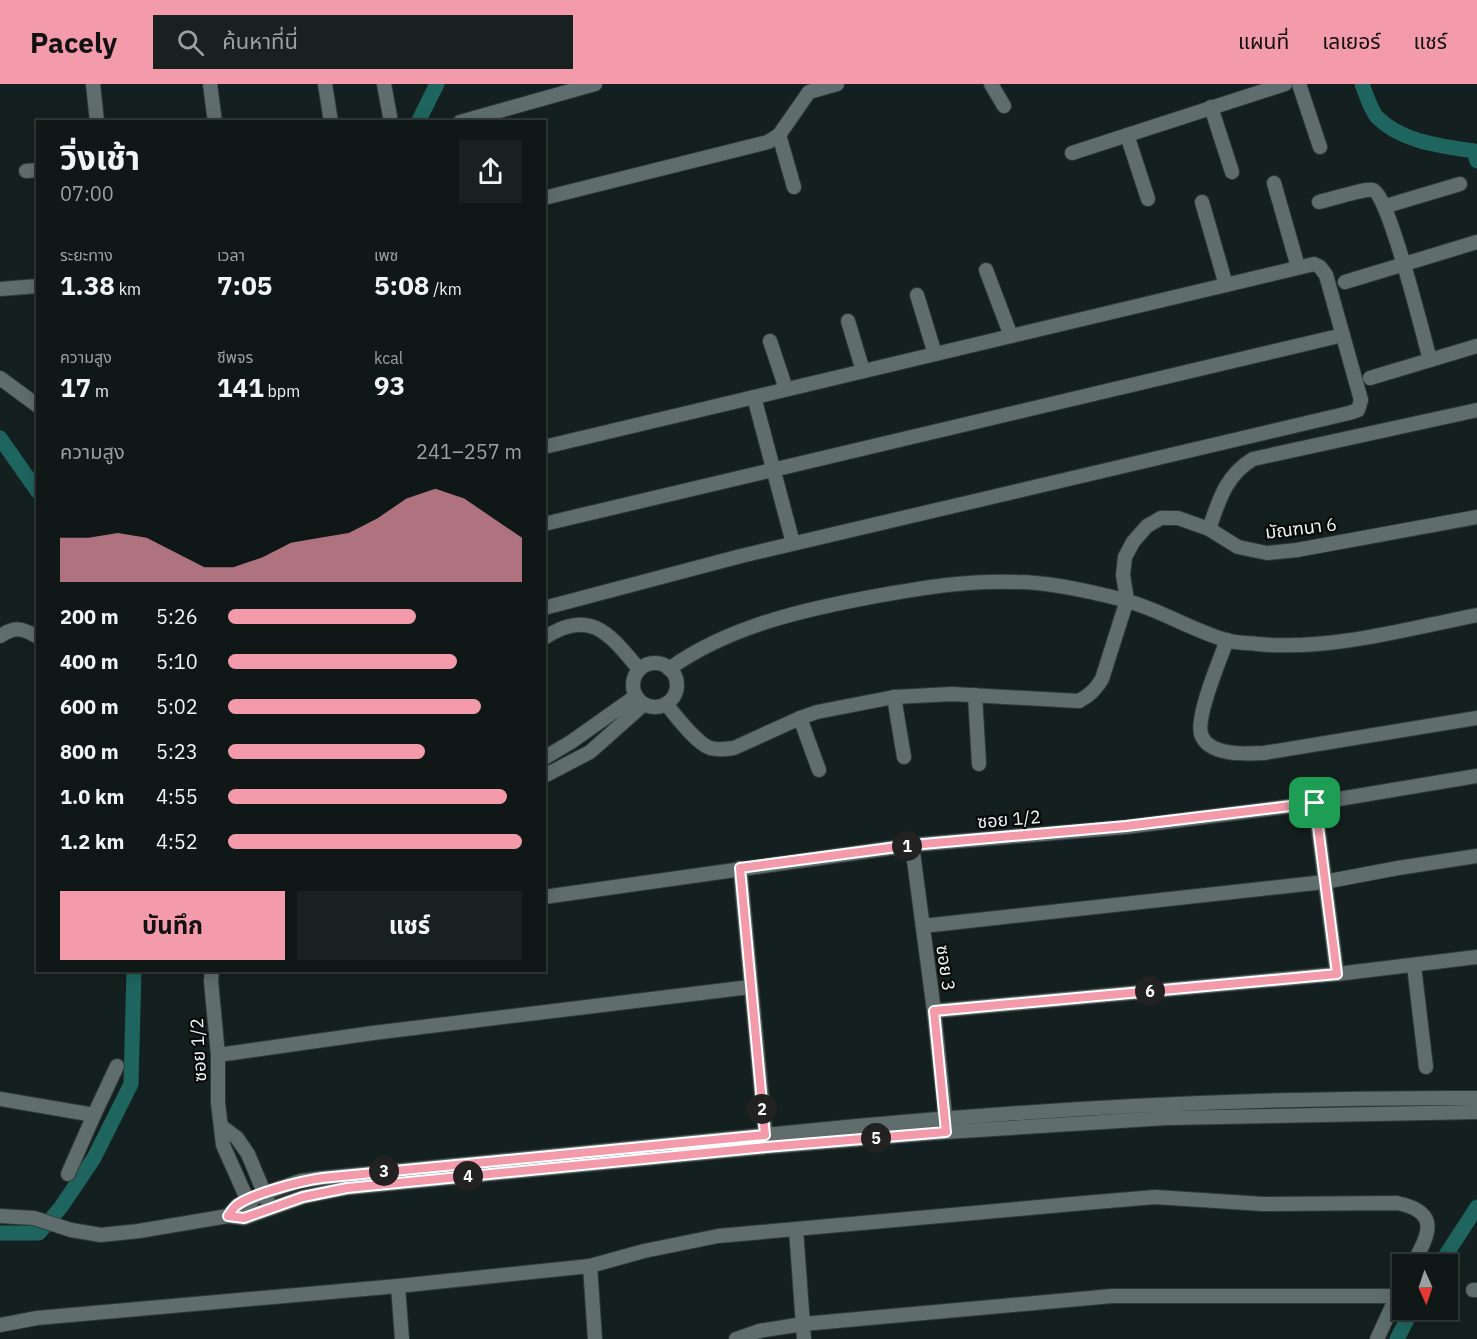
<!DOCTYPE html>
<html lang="th">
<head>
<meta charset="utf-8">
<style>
  :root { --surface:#0f1817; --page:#182120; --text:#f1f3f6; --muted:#9ba0a1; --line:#2f3736; --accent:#f39aab }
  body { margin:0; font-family:"IBM Plex Sans","Noto Sans Thai",sans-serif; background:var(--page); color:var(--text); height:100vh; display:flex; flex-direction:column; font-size:22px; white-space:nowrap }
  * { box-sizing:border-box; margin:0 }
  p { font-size:20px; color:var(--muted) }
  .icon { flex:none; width:33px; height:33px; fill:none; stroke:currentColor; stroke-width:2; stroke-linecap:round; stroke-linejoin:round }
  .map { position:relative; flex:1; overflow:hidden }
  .side { position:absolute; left:36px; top:36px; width:510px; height:852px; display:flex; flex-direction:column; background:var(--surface); border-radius:0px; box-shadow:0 3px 15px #0003,0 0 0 2px var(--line) }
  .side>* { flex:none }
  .needle { width:39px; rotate:177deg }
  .buttons { position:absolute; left:1392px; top:1170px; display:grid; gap:12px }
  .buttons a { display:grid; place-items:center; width:66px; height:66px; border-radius:0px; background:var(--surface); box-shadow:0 3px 15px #0003,0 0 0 2px var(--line); font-size:30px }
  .pin { position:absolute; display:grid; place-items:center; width:51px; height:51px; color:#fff; margin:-26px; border-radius:12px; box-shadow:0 3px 9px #0006 }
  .km { position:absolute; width:30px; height:30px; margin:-15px; border-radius:50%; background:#222; color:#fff; font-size:16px; line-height:30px; text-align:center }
  .round { display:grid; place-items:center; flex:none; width:63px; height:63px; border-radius:0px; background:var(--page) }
  .overview { display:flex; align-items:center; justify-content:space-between; height:102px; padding:0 24px }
  h1 { font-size:33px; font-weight:700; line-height:45px }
  .figures { display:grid; grid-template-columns:repeat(3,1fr); gap:9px; height:102px; padding:6px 24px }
  .figures div { display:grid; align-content:center }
  .figures b { font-size:26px; font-weight:700 }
  .figures small { font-size:16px; font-weight:400 }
  .figures p { font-size:16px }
  .chart { height:168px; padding:12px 24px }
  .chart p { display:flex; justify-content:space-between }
  .chart svg { width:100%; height:108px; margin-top:6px; fill:var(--accent); opacity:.7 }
  .action { display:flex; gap:12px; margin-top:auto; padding:12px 24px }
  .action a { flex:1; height:69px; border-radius:0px; background:var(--accent); color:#111; font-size:24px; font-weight:700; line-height:69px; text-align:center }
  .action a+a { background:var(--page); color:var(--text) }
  ul { padding:0 24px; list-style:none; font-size:20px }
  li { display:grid; grid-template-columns:96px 72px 1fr; align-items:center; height:45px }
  li i { height:15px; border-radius:8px; background:var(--accent) }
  header { display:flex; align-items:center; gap:36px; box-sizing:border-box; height:84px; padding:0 30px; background:var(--accent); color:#111 }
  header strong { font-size:28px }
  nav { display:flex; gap:33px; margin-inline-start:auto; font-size:21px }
  .search { width:420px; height:54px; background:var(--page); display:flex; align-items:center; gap:15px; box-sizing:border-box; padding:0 21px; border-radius:0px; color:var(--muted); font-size:22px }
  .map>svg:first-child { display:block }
</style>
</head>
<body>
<header>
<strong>Pacely</strong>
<div class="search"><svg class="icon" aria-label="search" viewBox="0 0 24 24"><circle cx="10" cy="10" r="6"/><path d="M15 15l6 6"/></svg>ค้นหาที่นี่</div>
<nav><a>แผนที่</a><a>เลเยอร์</a><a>แชร์</a></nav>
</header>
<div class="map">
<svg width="1477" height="1255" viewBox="0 0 1477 1255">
  <rect width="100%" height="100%" fill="#14201f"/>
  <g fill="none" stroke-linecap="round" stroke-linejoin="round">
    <g stroke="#1f655f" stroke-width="15">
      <path d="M1362 0C1366 10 1371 27 1378 34 1402 58 1442 62 1474 67L1477 77"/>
      <path d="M418 38 437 0"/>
      <path d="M0 354 38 408"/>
      <path d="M0 1149H39L61 1123 94 1074 131 1000 134 886"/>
      <path d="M1440 1180 1477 1123"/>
      <path d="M1397 1255 1412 1226"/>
    </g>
    <defs>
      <g id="minor">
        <path d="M93 0 97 38"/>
        <path d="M210 0 215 38"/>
        <path d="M325 0 331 38"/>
        <path d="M384 0 391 38"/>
        <path d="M991 0 1004 22"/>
        <path d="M1299 0 1320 63"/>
        <path d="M1211 23 1232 88"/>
        <path d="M460 38 595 0"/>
        <path d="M779 51 794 103"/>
        <path d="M1127 51 1148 115"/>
        <path d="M1072 69 1285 0"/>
        <path d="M26 87 38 86"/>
        <path d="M1274 99 1298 183"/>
        <path d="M544 114 768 58 779 51 809 8 837 0"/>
        <path d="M1202 118 1226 201"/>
        <path d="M1319 118C1329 116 1365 104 1373 106 1388 109 1424 254 1430 276"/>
        <path d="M1386 122 1460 100"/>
        <path d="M986 186 1011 252"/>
        <path d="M1345 198 1477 158"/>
        <path d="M0 205 38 202"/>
        <path d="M917 211 935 270"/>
        <path d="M848 237 863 287"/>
        <path d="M770 257 786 305"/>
        <path d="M0 294 38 322"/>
        <path d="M1370 294 1477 262"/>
        <path d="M754 313 793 459"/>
        <path d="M544 363 1314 180 1320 183 1326 191 1361 316 1358 326 1349 329 741 472 544 524"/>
        <path d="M544 440 1343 251"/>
        <path d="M1209 445C1219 416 1226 391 1253 375L1477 326"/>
        <path d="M0 552C16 542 22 544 38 553"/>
        <path d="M544 554C591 523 610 551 639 585"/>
        <path d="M1227 556C1220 576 1196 631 1201 650 1208 672 1246 670 1264 669L1477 634"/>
        <circle cx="655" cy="601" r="22"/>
        <path d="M669 585C730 541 810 524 882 511 927 503 971 496 1017 498 1049 498 1093 508 1124 516 1159 525 1191 546 1226 556 1235 559 1247 559 1257 560 1330 567 1406 545 1477 531"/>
        <path d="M975 611 979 680"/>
        <path d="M894 613 904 673"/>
        <path d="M666 620C676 632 696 659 710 664 717 666 727 665 734 664L800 634 817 628 894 613 952 610 1079 617C1090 611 1095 606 1102 595L1127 516 1123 491 1125 473 1133 458 1147 442 1161 434H1178L1209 445 1238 463 1267 469 1297 466 1477 433"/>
        <path d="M800 634 819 686"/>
        <path d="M544 674 571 658 636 612"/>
        <path d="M544 692 590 668 644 620"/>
        <path d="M1315 719 1337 890"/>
        <path d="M912 761 934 927 946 1040"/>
        <path d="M740 784 766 1058"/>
        <path d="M544 813 912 761 1126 743 1315 719 1477 692"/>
        <path d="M923 842 1324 798 1398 784 1477 772"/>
        <path d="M1414 882 1426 983"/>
        <path d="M212 886 211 897 218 971V1019L223 1061 251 1124"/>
        <path d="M934 927 1337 890 1477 873"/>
        <path d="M218 971 373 949 750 903"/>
        <path d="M0 1015 94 1031 68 1090"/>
        <path d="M94 1031 117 982"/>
        <path d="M221 1042 237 1054 248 1070 268 1118"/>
        <path d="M0 1132 34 1134 71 1146 101 1151 139 1147 228 1132 244 1134 303 1113 347 1104 766 1063 946 1048 1167 1034 1477 1028"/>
        <path d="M228 1132 238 1121 265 1109 300 1097 322 1094 857 1042C1063 1023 1271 1013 1477 1014"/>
        <path d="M796 1145 804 1255"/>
        <path d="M590 1182 595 1255"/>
        <path d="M398 1202 402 1255"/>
        <path d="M1473 1206H1477"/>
        <path d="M0 1241 37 1234 398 1202 590 1182 644 1167 718 1152 1084 1119 1155 1113 1263 1120 1397 1119C1441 1128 1429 1150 1413 1180"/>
        <path d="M736 1255 759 1247 803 1240 1112 1212H1397"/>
        <path d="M1377 1255 1402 1201"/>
      </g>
    </defs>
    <use href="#minor" stroke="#313938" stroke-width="16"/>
    <use href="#minor" stroke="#5f6e6c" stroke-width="14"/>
  </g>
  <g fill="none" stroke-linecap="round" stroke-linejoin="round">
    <defs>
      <path id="route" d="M1315 719 1337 890 934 927 946 1048 766 1063 347 1104 303 1113 244 1134 228 1132C231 1128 234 1123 237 1121 254 1109 301 1097 322 1094L765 1051 740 784 912 761 1126 742Z"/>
    </defs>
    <use href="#route" stroke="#fff" stroke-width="12"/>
    <use href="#route" stroke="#f39aab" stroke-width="8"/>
  </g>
  <g text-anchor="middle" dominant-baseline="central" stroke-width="4.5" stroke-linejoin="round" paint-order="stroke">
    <g font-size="18" fill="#eef6f5" stroke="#050908">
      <text transform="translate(1301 444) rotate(-7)">มัณฑนา 6</text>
      <text transform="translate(1009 735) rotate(-5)">ซอย 1/2</text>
      <text transform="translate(946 884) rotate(82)">ซอย 3</text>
      <text transform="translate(198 966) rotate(-93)">ซอย 1/2</text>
    </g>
  </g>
</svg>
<div class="buttons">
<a><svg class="needle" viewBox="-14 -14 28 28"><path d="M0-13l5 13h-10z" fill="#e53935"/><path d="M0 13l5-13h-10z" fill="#9ba0a1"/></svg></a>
</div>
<div class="pin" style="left:1315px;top:719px;background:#1e9e55"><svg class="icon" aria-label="arrive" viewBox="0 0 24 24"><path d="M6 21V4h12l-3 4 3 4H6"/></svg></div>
<b class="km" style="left:907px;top:762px">1</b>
<b class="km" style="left:762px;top:1025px">2</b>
<b class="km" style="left:384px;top:1087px">3</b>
<b class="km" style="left:468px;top:1092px">4</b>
<b class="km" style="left:876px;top:1054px">5</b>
<b class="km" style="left:1150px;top:907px">6</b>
<section class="side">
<div class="overview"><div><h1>วิ่งเช้า</h1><p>07:00</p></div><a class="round"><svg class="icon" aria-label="share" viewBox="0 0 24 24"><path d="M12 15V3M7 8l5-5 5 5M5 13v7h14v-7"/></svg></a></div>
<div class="figures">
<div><p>ระยะทาง</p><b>1.38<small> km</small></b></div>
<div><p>เวลา</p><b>7:05</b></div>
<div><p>เพซ</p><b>5:08<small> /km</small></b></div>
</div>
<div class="figures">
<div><p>ความสูง</p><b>17<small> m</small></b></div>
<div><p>ชีพจร</p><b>141<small> bpm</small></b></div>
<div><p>kcal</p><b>93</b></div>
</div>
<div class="chart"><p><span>ความสูง</span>241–257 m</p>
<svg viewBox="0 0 160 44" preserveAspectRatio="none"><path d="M0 44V26L10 26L20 24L30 26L40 32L50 38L60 38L70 34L80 28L90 26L100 24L110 18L120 10L130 6L140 10L150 18L160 26V44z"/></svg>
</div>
<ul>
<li><b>200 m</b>5:26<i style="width:64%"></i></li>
<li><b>400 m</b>5:10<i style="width:78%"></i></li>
<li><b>600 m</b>5:02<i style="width:86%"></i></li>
<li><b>800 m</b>5:23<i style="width:67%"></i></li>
<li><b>1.0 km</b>4:55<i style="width:95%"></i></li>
<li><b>1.2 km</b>4:52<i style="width:100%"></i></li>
</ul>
<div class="action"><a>บันทึก</a><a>แชร์</a></div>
</section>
</div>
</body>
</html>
